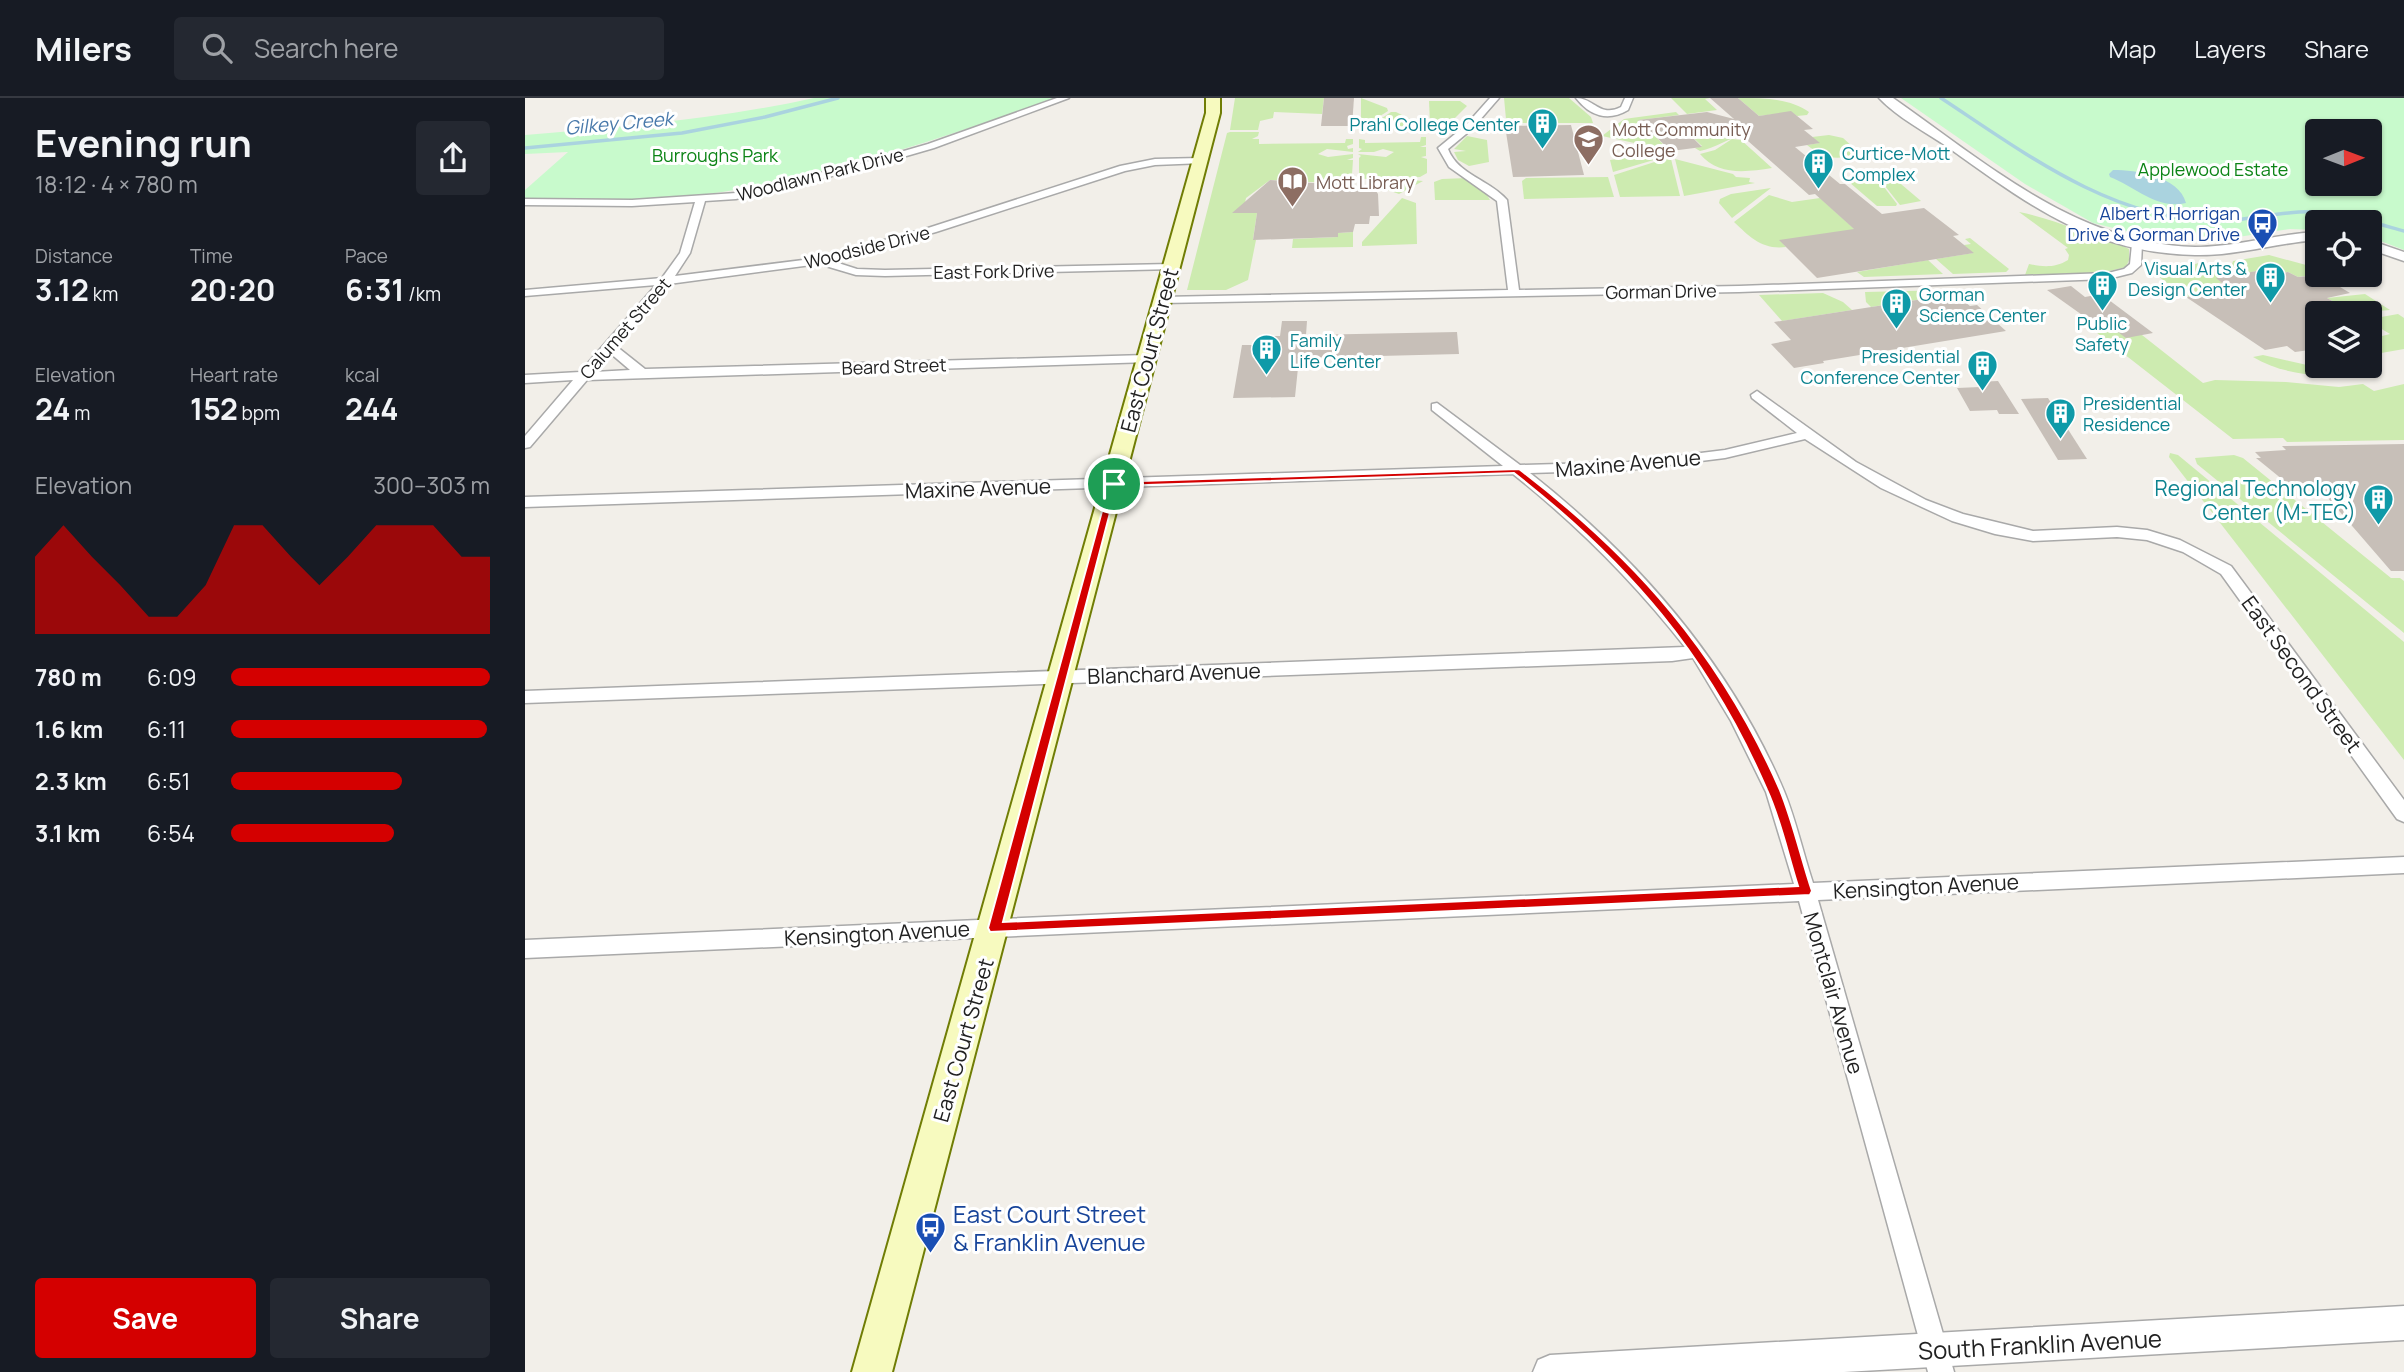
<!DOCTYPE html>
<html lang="en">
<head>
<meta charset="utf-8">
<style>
  :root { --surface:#171b24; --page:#242831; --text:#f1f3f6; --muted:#9ea1a6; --line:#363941; --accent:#d40000 }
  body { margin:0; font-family:Manrope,sans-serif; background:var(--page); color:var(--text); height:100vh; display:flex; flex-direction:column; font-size:26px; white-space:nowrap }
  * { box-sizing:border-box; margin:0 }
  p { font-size:23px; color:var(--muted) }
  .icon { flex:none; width:38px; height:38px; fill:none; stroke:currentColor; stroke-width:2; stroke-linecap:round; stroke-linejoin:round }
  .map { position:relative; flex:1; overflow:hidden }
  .panel { display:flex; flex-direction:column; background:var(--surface); width:525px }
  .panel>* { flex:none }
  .needle { width:46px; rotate:89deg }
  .buttons { position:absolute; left:1780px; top:21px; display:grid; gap:14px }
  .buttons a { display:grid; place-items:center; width:77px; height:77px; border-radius:7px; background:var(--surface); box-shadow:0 2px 5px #0004; font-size:35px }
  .pin { position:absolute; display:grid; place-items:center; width:60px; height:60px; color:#fff; margin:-30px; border:4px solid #fff; border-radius:50%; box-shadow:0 2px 7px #0007 }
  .round { display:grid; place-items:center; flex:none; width:74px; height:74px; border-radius:7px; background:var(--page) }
  .overview { display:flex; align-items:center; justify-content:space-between; height:119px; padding:0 35px }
  h1 { font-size:38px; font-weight:700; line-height:52px }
  .metrics { display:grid; grid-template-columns:repeat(3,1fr); gap:10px; height:119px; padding:7px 35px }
  .metrics div { display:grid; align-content:center }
  .metrics b { font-size:30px; font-weight:700 }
  .metrics small { font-size:19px; font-weight:400 }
  .metrics p { font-size:19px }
  .chart { height:196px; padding:14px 35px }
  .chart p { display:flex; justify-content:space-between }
  .chart svg { width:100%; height:126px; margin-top:7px; fill:var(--accent); opacity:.7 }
  .button { display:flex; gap:14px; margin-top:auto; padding:14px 35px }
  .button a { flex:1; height:80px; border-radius:7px; background:var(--accent); color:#fff; font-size:28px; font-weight:700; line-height:80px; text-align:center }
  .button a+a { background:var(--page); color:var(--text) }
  ul { padding:0 35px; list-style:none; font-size:23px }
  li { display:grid; grid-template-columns:112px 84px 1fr; align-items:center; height:52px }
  li i { height:18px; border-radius:9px; background:var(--accent) }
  header { display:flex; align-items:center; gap:42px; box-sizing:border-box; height:98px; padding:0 35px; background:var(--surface); border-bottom:2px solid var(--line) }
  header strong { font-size:33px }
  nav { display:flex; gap:38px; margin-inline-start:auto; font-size:24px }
  .search { width:490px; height:63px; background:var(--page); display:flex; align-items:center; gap:18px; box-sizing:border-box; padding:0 24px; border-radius:7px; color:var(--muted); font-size:26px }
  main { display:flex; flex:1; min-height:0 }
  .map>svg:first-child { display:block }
</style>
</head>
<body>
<header>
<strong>Milers</strong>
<div class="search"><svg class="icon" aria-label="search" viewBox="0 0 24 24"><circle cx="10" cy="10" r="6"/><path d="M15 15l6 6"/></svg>Search here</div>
<nav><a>Map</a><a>Layers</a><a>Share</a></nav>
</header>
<main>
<section class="panel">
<div class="overview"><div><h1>Evening run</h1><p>18:12 · 4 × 780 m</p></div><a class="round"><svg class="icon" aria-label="share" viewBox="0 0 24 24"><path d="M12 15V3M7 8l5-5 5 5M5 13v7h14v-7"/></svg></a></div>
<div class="metrics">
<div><p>Distance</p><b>3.12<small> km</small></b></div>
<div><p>Time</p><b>20:20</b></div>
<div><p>Pace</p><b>6:31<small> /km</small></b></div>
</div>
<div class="metrics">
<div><p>Elevation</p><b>24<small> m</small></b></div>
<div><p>Heart rate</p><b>152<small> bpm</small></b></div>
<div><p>kcal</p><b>244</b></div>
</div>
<div class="chart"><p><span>Elevation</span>300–303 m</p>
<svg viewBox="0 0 160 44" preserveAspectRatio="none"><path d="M0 44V17L10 6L20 17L30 27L40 38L50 38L60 27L70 6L80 6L90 17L100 27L110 17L120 6L130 6L140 6L150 17L160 17V44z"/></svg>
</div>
<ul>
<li><b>780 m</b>6:09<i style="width:100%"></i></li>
<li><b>1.6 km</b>6:11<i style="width:99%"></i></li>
<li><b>2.3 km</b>6:51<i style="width:66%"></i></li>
<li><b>3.1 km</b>6:54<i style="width:63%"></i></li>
</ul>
<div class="button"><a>Save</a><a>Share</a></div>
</section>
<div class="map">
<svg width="1879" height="1274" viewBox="0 0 1879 1274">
  <rect width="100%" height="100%" fill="#f2efe9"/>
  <g fill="#cdebb0">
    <path d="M710 0H799L797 16 749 14 748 20 735 23 733 32H705Z"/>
    <path d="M836 0 862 10 863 13 836 30Z"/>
    <path d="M1044 0 1066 19 1068 25H989L981 21 979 0Z"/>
    <path d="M1146 0H1185L1180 1 1192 12 1162 16Z"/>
    <path d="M1213 0C1237 0 1265 0 1284 14L1282 17 1272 18 1266 14 1234 18Z"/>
    <path d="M904 3H935L942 8 922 28 905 26Z"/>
    <path d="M866 14H871L897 27 842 30Z"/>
    <path d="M1151 14 1154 17 1114 22 1139 47 1134 48 1137 51 1077 38 1099 21Z"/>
    <path d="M1210 27 1220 37C1204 39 1191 50 1175 53L1170 50 1177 48 1161 33Z"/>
    <path d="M705 34H734L733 38 727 41H734V46L820 45 821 41H828V46L822 48 823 51 828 50V54L802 51 793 56 803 59 828 56V60L822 62H828L827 77 803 80 805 85 745 82 721 100 718 115H732L728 141 731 142 723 182 701 192H662L702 35Z"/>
    <path d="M1304 37 1318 40 1329 50 1328 56C1311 64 1296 58 1282 47L1294 45 1287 39Z"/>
    <path d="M942 38 962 42 964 64 944 68 933 62 929 54 941 53 929 51Z"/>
    <path d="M896 39H901V47L895 49H901V58L896 59 902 61V75L895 79 836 81 834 78V60L836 58 833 56 861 59 869 54 858 51 849 54H833L837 51 834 50V41L840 42V45L895 44Z"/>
    <path d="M1207 41 1216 42 1247 70C1221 74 1193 78 1175 56L1190 52Z"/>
    <path d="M1130 56 1139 59 1088 74 1085 62Z"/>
    <path d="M1142 60 1146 61 1155 98 1095 99 1089 77Z"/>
    <path d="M1150 61 1208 76 1211 79 1225 80 1224 84 1230 85 1159 98Z"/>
    <path d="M1349 76 1372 106 1371 108H1352L1324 84 1329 79Z"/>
    <path d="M1355 77 1370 81 1396 103 1375 107 1360 88Z"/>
    <path d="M1083 79 1089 99 999 101 997 83 1001 80Z"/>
    <path d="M942 80 959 92 965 102H910L909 84 917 81Z"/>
    <path d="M875 81 898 83 874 96 851 88 848 82H869L870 84Z"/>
    <path d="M1246 90 1207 120 1194 105 1195 101 1206 96Z"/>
    <path d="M1244 97 1267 104 1295 100 1345 145 1255 142 1261 149C1237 152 1225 139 1209 124Z"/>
    <path d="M877 100 891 105 892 146 837 148V144Z"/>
    <path d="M1494 114C1530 121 1563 137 1598 148L1604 151V162L1601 169 1576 175 1500 177 1504 166C1518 169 1530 170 1543 162L1544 157 1540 151 1543 150Z"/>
    <path d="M828 134V149L767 150 768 141 813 139V135Z"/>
    <path d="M1445 140 1484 171 1481 174 1428 176 1411 161 1448 155 1439 147 1446 146 1440 141Z"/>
    <path d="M1744 157 1792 170V176L1773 179 1763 174 1739 178 1732 173 1717 176 1706 169 1708 163Z"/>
    <path d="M1403 162 1418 176 1339 179 1332 174Z"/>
    <path d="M1674 165 1690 168 1707 178 1692 180 1697 185 1676 189 1683 195 1661 199 1630 176Z"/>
    <path d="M1426 192 1430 196 1346 209 1341 204 1340 194Z"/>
    <path d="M1298 195 1318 204 1327 212 1257 223 1234 197Z"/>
    <path d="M1840 196 1865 212 1829 215 1802 200Z"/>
    <path d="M1873 216 1879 220V251L1845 257V249L1849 248 1845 241 1865 236 1845 224V221Z"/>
    <path d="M1581 225 1617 237 1678 285 1690 282 1761 284 1814 289 1838 286 1849 293 1879 286V342L1762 344 1758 340 1708 341 1567 231Z"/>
    <path d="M1738 257 1782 267 1795 277C1771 276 1748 271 1728 259Z"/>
    <path d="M1645 355 1653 357 1879 544V662L1644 359Z"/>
    <path d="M1709 357 1718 360 1866 480H1875L1879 483V535L1672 366 1670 360Z"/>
  </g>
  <g fill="#c8facc" fill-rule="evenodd">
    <path d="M289 0H531C408 43 286 86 155 99 104 105 52 102 0 102V92L43 54 0 56V37C97 29 193 21 289 0Z"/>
    <path d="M1376 0H1879V152L1845 139 1844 124H1792V132L1765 131 1694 142 1633 141 1568 125 1500 86ZM1792 33H1844V86H1792Z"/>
  </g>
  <path fill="#aad3df" d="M1588 72C1611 72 1654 78 1661 105 1632 112 1611 89 1585 79L1584 76Z"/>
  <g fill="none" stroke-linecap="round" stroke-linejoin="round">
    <g stroke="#aad3df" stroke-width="3.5">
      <path d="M1416 0C1498 54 1587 122 1689 123 1717 123 1746 116 1774 114 1809 112 1846 124 1879 133"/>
      <path d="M0 50 157 35 240 19 313 0"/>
    </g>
  </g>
  <g fill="#c7bfb8">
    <path d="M799 0H829L827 28H796Z"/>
    <path d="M1185 0H1213L1234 18 1266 13 1288 31 1279 32 1295 45 1270 49 1315 86H1320L1357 116 1399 110 1434 137 1428 138 1449 155 1292 180 1254 142 1329 131 1290 96 1284 97 1206 28 1161 33 1177 49 1146 53 1113 22 1182 14 1209 21Z"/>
    <path d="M1046 27 1059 77 988 79 980 28Z"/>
    <path d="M824 81 829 93 849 90 853 96 854 118H845L844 126H830L828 134 813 135V139L728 142 732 115H707L745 82 788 85Z"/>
    <path d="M1732 173 1739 178 1763 174 1773 179 1795 177 1825 195 1802 200 1829 215H1792V251L1770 254 1762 248 1740 252 1661 199 1683 195 1675 189 1697 185 1691 180Z"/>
    <path d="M1546 188 1560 199 1576 196 1628 235 1601 240 1578 223 1567 224 1522 192Z"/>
    <path d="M1430 196 1445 208 1452 207 1481 233 1298 263 1299 265 1269 270 1246 246 1266 242 1249 224Z"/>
    <path d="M757 223H782L781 237 932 234 934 256 774 260 770 299 708 300 717 247H744L745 238H755Z"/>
    <path d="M1473 283 1494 316H1474L1472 312 1445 313 1432 290 1455 289 1451 284Z"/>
    <path d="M1523 300 1562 361 1533 362 1496 301Z"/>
    <path d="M1879 346V473H1866L1790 385 1763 386 1731 360H1736L1730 354 1761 352 1757 348Z"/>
  </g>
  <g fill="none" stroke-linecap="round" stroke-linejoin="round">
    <defs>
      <g id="minor">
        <path d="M532 0H544L409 50 340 70 211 101 180 103 165 155 150 178 294 160 403 130 595 68 630 61 675 60 678 61V65L630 67 600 73 411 134 307 163 332 171 360 172 646 166 652 169 650 171 360 178 331 177 294 166 144 186 91 248 120 271 621 257 627 261 625 264 62 282 5 349 0 350V338L48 282 0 285V277L55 274 131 187 0 198V192L137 180 155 155 170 104 107 108 0 107V101L107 102 211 95 334 66 403 46ZM85 255 105 272 69 274Z"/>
        <path d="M965 0H974L947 31 923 51C933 77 965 82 982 102L994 192 1214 188 1583 175 1599 171 1605 166 1607 146 1612 143 1617 146 1616 167 1607 175 1583 181 1214 194 637 205 631 202 637 199 983 192 972 103 924 69 913 50 941 27Z"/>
        <path d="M1051 0C1069 0 1075 20 1096 9L1100 0H1108L1103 12C1083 24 1065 18 1051 0Z"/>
        <path d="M1232 293 1331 364 1401 402 1438 416 1508 433 1592 429 1622 432 1655 442 1706 468 1879 702V724L1872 721 1696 476 1658 454 1622 442 1592 439 1508 443 1470 436 1427 423 1356 390 1280 341 1200 360 1103 372 1005 375C1113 460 1205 566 1259 693 1271 722 1278 755 1288 785L1879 759V775L1293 802 1429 1274H1403L1274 803 0 860V842L1269 786 1241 694 1206 623 1168 560 1147 563 0 605V593L1160 549C1109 484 1052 427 988 376L0 409V399L978 368 907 312V306L912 305 995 367 1103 364 1200 352 1272 335 1227 300 1226 297Z"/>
      </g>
      <g id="tertiary">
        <path d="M1354 0H1368C1460 64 1551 146 1670 149 1711 149 1751 136 1792 134V142C1751 145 1711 158 1670 157 1566 155 1504 107 1424 50 1401 34 1373 20 1354 0Z"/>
        <path d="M1844 142 1879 154V163L1844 151Z"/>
        <path d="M1879 1208V1242L1319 1274H1008L1013 1262 1025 1257Z"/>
      </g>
      <path id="secondary" d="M681 0H695V15L367 1274H327L681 15Z"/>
    </defs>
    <use href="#minor" stroke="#a9a9a9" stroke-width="3"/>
    <use href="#tertiary" stroke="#a9a9a9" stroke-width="3"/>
    <use href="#secondary" stroke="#707d05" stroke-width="4"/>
    <use href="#minor" fill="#fff" fill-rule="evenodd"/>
    <use href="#tertiary" fill="#fff" fill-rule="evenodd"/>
    <use href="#secondary" fill="#f7fabf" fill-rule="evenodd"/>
  </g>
  <path fill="#d40000" stroke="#fff" stroke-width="2" fill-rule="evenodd" d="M994 371C1111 460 1196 557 1255 692 1268 724 1276 760 1287 793L1285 797 465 834 463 830 585 384ZM989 375C1104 465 1184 558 1242 692 1256 722 1263 757 1273 788L478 824 592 388Z"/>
  <defs>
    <symbol id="building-pin" viewBox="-11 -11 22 30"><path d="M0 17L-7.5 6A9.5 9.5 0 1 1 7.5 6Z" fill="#0f9aa8" stroke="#fff"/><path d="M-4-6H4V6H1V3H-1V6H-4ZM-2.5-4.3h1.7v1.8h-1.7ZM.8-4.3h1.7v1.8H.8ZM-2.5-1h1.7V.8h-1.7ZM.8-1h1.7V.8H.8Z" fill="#fff"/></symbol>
    <symbol id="university-pin" viewBox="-11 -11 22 30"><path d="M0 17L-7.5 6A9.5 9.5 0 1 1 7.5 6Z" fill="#8d6e63" stroke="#fff"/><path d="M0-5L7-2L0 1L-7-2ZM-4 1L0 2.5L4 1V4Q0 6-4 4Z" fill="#fff"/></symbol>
    <symbol id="library-pin" viewBox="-11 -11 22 30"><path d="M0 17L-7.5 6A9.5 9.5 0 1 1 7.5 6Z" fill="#8d6e63" stroke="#fff"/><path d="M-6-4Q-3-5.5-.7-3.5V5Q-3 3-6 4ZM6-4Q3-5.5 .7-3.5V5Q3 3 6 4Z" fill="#fff"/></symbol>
    <symbol id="bus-pin" viewBox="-11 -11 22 30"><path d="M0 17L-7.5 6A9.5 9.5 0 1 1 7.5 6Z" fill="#1a4fb4" stroke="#fff"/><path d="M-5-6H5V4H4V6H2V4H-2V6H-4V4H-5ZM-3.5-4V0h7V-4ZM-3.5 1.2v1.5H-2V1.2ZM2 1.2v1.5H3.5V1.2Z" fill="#fff"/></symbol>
  </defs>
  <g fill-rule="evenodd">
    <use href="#building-pin" x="1000" y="8" width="35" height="47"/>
    <use href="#university-pin" x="1046" y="24" width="35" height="47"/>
    <use href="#building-pin" x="1276" y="48" width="35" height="47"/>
    <use href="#library-pin" x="750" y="66" width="35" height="47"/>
    <use href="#bus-pin" x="1720" y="108" width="35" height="47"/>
    <use href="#building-pin" x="1728" y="162" width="35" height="47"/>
    <use href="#building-pin" x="1560" y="170" width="35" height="47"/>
    <use href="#building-pin" x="1354" y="188" width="35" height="47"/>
    <use href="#building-pin" x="724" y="234" width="35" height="47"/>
    <use href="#building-pin" x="1440" y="250" width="35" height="47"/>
    <use href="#building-pin" x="1518" y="298" width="35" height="47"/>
    <use href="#building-pin" x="1836" y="384" width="35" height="47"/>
    <use href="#bus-pin" x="388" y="1112" width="35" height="47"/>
  </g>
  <g text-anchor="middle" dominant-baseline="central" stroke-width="6" stroke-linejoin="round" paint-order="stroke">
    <g font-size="18" fill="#0d838f" stroke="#fff" text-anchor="start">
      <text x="995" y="26" text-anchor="end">Prahl College Center</text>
      <text x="1317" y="55">Curtice-Mott<tspan x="1317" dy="21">Complex</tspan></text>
      <text x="1722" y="170" text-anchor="end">Visual Arts &amp;<tspan x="1722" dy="21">Design Center</tspan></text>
      <text x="1394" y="196">Gorman<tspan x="1394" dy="21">Science Center</tspan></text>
      <text x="1577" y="225" text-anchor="middle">Public<tspan x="1577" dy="21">Safety</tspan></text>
      <text x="765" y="242">Family<tspan x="765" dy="21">Life Center</tspan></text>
      <text x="1435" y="258" text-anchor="end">Presidential<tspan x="1435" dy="21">Conference Center</tspan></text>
      <text x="1558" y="305">Presidential<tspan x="1558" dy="21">Residence</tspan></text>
    </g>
    <g font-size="18" fill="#785e54" stroke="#fff" text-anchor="start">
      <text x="1087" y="31">Mott Community<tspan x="1087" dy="21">College</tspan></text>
      <text x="791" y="84">Mott Library</text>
    </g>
    <g font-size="18" fill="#0c8416" stroke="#fff">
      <text x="190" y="57">Burroughs Park</text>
      <text x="1688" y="71">Applewood Estate</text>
    </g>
    <g font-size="18" fill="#222" stroke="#fff">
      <text transform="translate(295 76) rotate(-14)">Woodlawn Park Drive</text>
      <text transform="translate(342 149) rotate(-14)">Woodside Drive</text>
      <text transform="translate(469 173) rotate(-1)">East Fork Drive</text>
      <text transform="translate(1136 193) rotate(-1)">Gorman Drive</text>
      <text transform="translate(100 230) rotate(-49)">Calumet Street</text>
      <text transform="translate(369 268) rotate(-2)">Beard Street</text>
    </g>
    <g font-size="18" fill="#164399" stroke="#fff" text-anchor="end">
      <text x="1715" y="115">Albert R Horrigan<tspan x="1715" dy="21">Drive &amp; Gorman Drive</tspan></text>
    </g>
    <g font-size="19" font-style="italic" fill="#4a7aab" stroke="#fff">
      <text transform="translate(94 25) rotate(-5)">Gilkey Creek</text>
    </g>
    <g font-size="21" fill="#222" stroke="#fff">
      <text transform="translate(624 252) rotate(-75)">East Court Street</text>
      <text transform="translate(1103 365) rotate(-5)">Maxine Avenue</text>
      <text transform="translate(453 390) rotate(-2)">Maxine Avenue</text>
      <text transform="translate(649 575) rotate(-2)">Blanchard Avenue</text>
      <text transform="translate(1777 576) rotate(54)">East Second Street</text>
      <text transform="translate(1401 788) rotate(-3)">Kensington Avenue</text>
      <text transform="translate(352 835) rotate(-3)">Kensington Avenue</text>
      <text transform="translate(1309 895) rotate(74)">Montclair Avenue</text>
      <text transform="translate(438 942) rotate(-74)">East Court Street</text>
    </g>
    <g font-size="21" fill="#0d838f" stroke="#fff" text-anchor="end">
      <text x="1831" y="390">Regional Technology<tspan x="1831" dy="24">Center (M-TEC)</tspan></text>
    </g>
    <g font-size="24" fill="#164399" stroke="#fff" text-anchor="start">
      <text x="428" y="1115">East Court Street<tspan x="428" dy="28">&amp; Franklin Avenue</tspan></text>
    </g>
    <g font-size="24" fill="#222" stroke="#fff">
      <text transform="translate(1515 1246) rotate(-3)">South Franklin Avenue</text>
    </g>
  </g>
</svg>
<div class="buttons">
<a><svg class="needle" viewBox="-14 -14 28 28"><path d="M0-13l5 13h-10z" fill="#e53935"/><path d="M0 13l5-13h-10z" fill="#9ea1a6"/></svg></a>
<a><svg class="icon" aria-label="locate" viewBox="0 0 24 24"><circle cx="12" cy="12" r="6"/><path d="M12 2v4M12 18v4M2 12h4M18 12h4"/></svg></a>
<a><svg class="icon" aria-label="layers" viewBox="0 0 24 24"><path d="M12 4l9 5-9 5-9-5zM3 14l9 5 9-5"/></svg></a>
</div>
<div class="pin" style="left:589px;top:386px;background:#1e9e55"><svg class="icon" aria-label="arrive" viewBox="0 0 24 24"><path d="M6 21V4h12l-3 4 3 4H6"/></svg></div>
</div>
</main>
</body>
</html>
